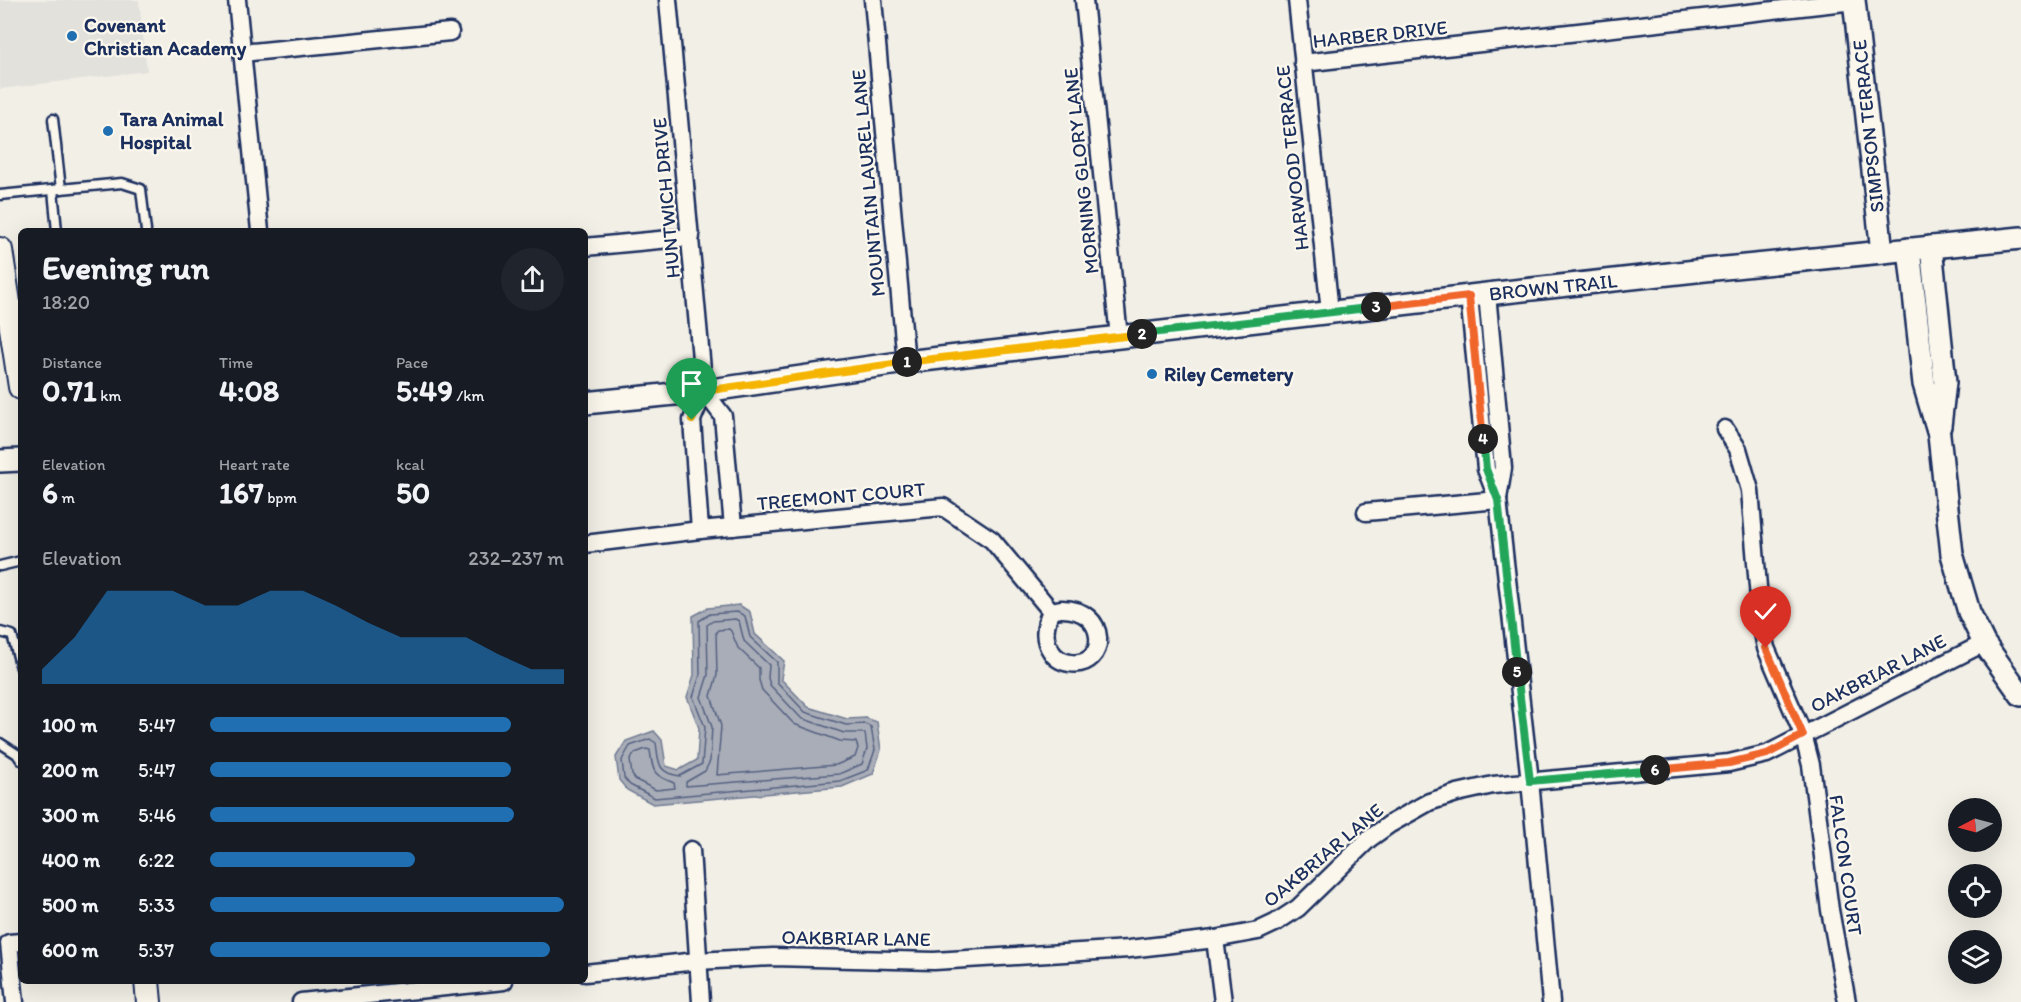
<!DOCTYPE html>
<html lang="en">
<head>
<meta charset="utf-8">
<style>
  :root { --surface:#171b24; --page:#20242c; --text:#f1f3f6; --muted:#9ea1a6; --accent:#1f6fb2 }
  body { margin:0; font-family:Itim,sans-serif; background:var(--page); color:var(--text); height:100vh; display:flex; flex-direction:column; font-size:22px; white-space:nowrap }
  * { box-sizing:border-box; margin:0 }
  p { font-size:20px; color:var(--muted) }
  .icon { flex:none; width:33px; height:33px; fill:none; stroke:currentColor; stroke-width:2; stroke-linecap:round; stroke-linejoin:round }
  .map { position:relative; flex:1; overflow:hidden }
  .side { position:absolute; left:18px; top:228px; width:570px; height:756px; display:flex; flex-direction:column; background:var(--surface); border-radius:9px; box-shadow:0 6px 24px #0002 }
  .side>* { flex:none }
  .needle { width:39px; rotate:264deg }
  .fabs { position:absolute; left:1948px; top:798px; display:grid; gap:12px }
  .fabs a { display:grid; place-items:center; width:54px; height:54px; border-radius:50%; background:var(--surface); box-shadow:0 6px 24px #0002; font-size:30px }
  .pin { position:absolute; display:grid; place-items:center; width:51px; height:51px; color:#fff; margin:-62px -26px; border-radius:50% 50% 50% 0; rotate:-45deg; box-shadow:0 0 6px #0007 }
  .pin .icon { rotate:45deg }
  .km { position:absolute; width:30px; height:30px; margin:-15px; border-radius:50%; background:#222; color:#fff; font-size:16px; line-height:30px; text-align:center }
  .round { display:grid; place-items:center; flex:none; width:63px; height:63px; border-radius:32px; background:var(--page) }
  .overview { display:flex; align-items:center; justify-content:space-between; height:102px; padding:0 24px }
  h1 { font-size:33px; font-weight:700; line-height:45px }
  .metrics { display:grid; grid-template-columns:repeat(3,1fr); gap:9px; height:102px; padding:6px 24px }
  .metrics div { display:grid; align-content:center }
  .metrics b { font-size:30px; font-weight:700 }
  .metrics small { font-size:16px; font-weight:400 }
  .metrics p { font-size:16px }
  .chart { height:168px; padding:12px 24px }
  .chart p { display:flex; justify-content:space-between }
  .chart svg { width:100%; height:108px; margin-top:6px; fill:var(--accent); opacity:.7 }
  ul { padding:0 24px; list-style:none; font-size:20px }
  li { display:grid; grid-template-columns:96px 72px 1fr; align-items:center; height:45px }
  li i { height:15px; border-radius:8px; background:var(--accent) }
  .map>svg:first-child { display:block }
</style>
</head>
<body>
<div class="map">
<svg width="2021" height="1002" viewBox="0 0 2021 1002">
  <rect width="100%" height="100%" fill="#f2efe6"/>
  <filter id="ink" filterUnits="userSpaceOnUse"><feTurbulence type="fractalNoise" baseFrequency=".0167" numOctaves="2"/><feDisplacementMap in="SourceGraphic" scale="12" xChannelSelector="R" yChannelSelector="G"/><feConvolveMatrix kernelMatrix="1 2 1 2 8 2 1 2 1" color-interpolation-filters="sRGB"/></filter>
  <g filter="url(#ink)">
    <path fill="#e2e1dc" d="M0 0H139L147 71 0 89Z"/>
    <path fill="#a9adb7" stroke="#707b93" stroke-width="1.5" d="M739 605 750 612 755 634 784 661 781 679 808 707 847 719 866 718 877 722 881 750 873 774 842 787 653 804 627 790 619 780 616 757 626 741 654 731 662 740 666 766 679 770 697 760 699 728 687 697 694 675 693 616 708 608Z"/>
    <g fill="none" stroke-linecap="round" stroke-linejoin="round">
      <g stroke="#546182" stroke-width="1.5">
        <path d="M737 612 745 616 750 637 777 662V682L805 712 846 725 865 724 871 727 875 750 868 770 840 781 655 798 630 785 624 778 622 760 630 746 650 739 656 743C659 763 657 773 680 776L702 764 705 727 693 697 700 675 699 621 710 614Z"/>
        <path d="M735 619 739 621 744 641 769 665 768 678 770 685 801 718 844 733H865L867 749 862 764 839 774 686 786V782L705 771 710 761 712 727 701 697 708 675 707 625 713 621Z"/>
        <path d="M729 629 731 631 738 648 759 668V680L762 690 794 724 840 741 856 742 858 748 855 757 836 765 717 775 721 726 711 696 717 675 716 632 718 630Z"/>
        <path d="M646 749 650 750C653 773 653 775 674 783L675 788 656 790 636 780 632 775 630 760 635 753Z"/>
      </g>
      <defs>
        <g id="service">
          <path d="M53 119 61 189"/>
          <path d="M53 190 57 231"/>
          <path d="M0 195 122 183 141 189 146 231"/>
          <path d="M0 566 21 561"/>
          <path d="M0 632 12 635 21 668"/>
          <path d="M0 743 17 754 21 760"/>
        </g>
        <g id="minor">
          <path d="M237 0 260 231"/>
          <path d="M668 0 704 391 692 420 700 530"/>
          <path d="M873 0 906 362"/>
          <path d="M1084 0 1119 337"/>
          <path d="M1297 0 1330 312"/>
          <path d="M242 53 450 32"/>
          <path d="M1303 63 1854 1"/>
          <path d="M585 247 691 237"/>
          <path d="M1487 294 1503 468 1498 499"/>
          <path d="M1469 296 1486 469 1498 500 1530 781 1551 1002"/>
          <path d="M704 391 723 416 733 527"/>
          <path d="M1725 429 1738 449 1750 490 1761 623 1766 648 1803 734 1811 765 1830 910 1847 1002"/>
          <path d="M1366 512 1498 500"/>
          <path d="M585 544 700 530 943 507 992 540 1051 611"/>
          <path d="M1061 609C1110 608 1108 669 1070 663 1062 662 1055 658 1051 651 1042 638 1045 624 1051 611Z"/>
          <path d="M691 850 701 1002"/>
          <path d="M1215 939 1223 1002"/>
          <path d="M585 973 697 961 773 957 934 961 1129 949 1215 939 1258 931 1275 923 1298 908 1369 839 1390 824 1429 802 1457 793 1493 785 1729 763 1767 754 1984 643"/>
          <path d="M15 1002 9 943 21 942"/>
          <path d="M301 1002 504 981"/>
        </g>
        <g id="tertiary">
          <path d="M1854 0 1882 252"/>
          <path d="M1931 247 1945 382 1940 426"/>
          <path d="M1909 249 1924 384 1939 435 1952 554 1969 612 1984 643 2021 695"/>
          <path d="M585 403 704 391 906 362 1487 294 1705 270 2021 238"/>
          <path d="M0 461 21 460"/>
        </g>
        <g id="secondary">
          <path d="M0 250 21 387"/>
          <path d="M147 981 149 1002"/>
        </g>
      </defs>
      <use href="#service" stroke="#1b2f5e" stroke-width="13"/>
      <use href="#minor" stroke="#1b2f5e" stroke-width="21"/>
      <use href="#tertiary" stroke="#1b2f5e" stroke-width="26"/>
      <use href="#secondary" stroke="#1b2f5e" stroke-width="28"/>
      <use href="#service" stroke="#fbf7ec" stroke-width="8"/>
      <use href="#minor" stroke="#fbf7ec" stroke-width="16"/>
      <use href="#tertiary" stroke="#fbf7ec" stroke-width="21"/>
      <use href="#secondary" stroke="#fbf7ec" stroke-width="24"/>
    </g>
  </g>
  <g fill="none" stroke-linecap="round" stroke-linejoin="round" filter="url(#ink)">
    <defs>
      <path id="split-1" d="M692 420 704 391 907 362"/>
      <path id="split-2" d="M907 362 1142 334"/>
      <path id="split-3" d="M1142 334 1376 307"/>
      <path id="split-4" d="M1376 307 1469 296 1483 439"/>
      <path id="split-5" d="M1483 439 1486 469 1498 500 1517 672"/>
      <path id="split-6" d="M1517 672 1530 781 1655 770"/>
      <path id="split-7" d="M1655 770 1729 763 1767 754 1803 735 1766 648"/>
    </defs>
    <use href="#split-1" stroke="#fff" stroke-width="12"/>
    <use href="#split-2" stroke="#fff" stroke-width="12"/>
    <use href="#split-3" stroke="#fff" stroke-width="12"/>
    <use href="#split-4" stroke="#fff" stroke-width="12"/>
    <use href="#split-5" stroke="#fff" stroke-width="12"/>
    <use href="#split-6" stroke="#fff" stroke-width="12"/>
    <use href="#split-7" stroke="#fff" stroke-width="12"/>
    <use href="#split-1" stroke="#f5b400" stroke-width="8"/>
    <use href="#split-2" stroke="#f5b400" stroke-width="8"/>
    <use href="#split-3" stroke="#22a559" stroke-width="8"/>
    <use href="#split-4" stroke="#f0652b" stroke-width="8"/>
    <use href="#split-5" stroke="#22a559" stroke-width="8"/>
    <use href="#split-6" stroke="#22a559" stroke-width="8"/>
    <use href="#split-7" stroke="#f0652b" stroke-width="8"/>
  </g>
  <g fill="#1f6fb2" stroke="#fbf7ec" stroke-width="2">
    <circle cx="72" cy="36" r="6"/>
    <circle cx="108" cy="131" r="6"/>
    <circle cx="1152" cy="374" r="6"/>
  </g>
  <g text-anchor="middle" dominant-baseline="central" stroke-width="4.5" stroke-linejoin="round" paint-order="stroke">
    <g font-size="20" font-weight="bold" fill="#1b2f5e" stroke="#fbf7ec" text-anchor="start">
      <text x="84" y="25">Covenant<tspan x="84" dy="23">Christian Academy</tspan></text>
      <text x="120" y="119">Tara Animal<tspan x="120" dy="23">Hospital</tspan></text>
      <text x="1164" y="374">Riley Cemetery</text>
    </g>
    <g font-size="20" fill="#1b2f5e" stroke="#fbf7ec">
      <text transform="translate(1380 34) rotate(-6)">HARBER DRIVE</text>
      <text transform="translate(1868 126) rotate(-96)">SIMPSON TERRACE</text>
      <text transform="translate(1292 158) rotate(-96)">HARWOOD TERRACE</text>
      <text transform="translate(1081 171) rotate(-96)">MORNING GLORY LANE</text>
      <text transform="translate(868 183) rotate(-95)">MOUNTAIN LAUREL LANE</text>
      <text transform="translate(666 198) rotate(-95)">HUNTWICH DRIVE</text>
      <text transform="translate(1553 287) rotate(-6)">BROWN TRAIL</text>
      <text transform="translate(841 496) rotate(-5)">TREEMONT COURT</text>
      <text transform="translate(1878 673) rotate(-27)">OAKBRIAR LANE</text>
      <text transform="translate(1323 855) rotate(-40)">OAKBRIAR LANE</text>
      <text transform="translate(1846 865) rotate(82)">FALCON COURT</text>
      <text transform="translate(856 938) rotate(1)">OAKBRIAR LANE</text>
    </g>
  </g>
</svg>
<div class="fabs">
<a><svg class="needle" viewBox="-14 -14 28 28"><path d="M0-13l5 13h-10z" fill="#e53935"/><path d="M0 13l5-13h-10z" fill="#9ea1a6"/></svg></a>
<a><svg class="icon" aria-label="locate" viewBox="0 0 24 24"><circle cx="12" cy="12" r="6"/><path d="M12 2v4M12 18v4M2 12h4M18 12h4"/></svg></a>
<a><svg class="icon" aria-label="layers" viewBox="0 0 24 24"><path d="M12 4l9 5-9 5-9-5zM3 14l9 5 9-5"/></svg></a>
</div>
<div class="pin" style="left:692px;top:420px;background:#1e9e55"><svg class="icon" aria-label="arrive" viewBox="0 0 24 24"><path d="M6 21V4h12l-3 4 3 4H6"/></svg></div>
<div class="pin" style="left:1766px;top:648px;background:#d93025"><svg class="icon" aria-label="check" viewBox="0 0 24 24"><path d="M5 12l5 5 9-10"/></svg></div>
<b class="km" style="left:907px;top:362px">1</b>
<b class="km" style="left:1142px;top:334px">2</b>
<b class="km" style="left:1376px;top:307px">3</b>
<b class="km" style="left:1483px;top:439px">4</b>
<b class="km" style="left:1517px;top:672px">5</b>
<b class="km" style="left:1655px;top:770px">6</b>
<section class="side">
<div class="overview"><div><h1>Evening run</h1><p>18:20</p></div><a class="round"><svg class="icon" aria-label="share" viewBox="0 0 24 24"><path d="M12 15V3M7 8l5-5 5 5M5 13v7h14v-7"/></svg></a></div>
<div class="metrics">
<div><p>Distance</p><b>0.71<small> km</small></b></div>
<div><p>Time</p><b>4:08</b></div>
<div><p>Pace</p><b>5:49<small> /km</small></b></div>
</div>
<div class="metrics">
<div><p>Elevation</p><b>6<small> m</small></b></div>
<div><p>Heart rate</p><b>167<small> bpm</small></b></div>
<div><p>kcal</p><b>50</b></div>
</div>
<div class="chart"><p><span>Elevation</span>232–237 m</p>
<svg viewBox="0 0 160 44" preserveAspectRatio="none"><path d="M0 44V38L10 25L20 6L30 6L40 6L50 12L60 12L70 6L80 6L90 12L100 19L110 25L120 25L130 25L140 32L150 38L160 38V44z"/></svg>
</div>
<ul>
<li><b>100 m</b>5:47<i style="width:85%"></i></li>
<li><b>200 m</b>5:47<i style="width:85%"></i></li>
<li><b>300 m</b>5:46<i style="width:86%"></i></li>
<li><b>400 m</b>6:22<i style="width:58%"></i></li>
<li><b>500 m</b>5:33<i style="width:100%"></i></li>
<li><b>600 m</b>5:37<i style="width:96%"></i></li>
</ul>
</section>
</div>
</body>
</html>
